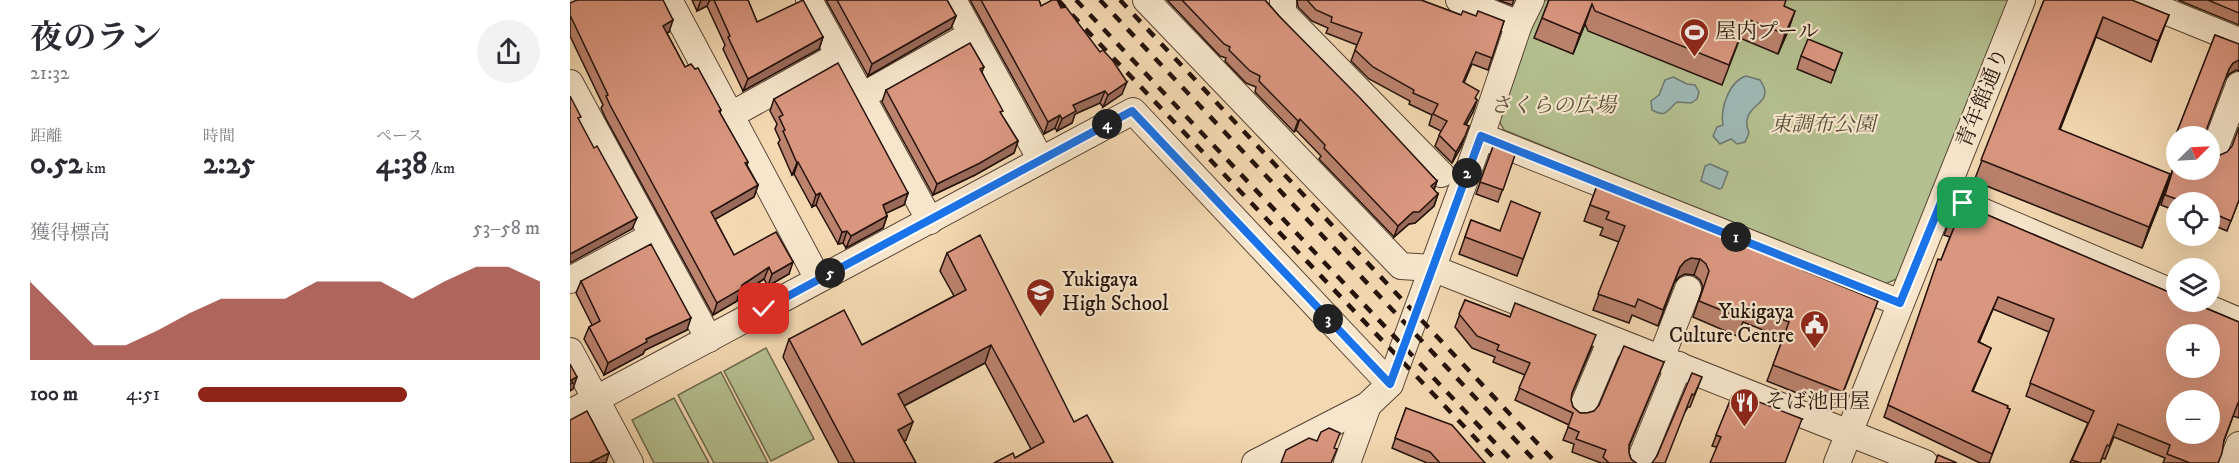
<!DOCTYPE html>
<html lang="ja">
<head>
<meta charset="utf-8">
<style>
  :root { --surface:#fff; --page:#f2f2f3; --text:#2b2b33; --muted:#7c7c81; --accent:#8f2418 }
  body { margin:0; font-family:"IM FELL DW Pica","Noto Serif JP",serif; background:var(--page); color:var(--text); height:100vh; display:flex; flex-direction:column; font-size:22px; white-space:nowrap }
  * { box-sizing:border-box; margin:0 }
  p { font-size:20px; color:var(--muted) }
  .icon { flex:none; width:33px; height:33px; fill:none; stroke:currentColor; stroke-width:2; stroke-linecap:round; stroke-linejoin:round }
  .map { position:relative; flex:1; overflow:hidden }
  .details { display:flex; flex-direction:column; background:var(--surface); width:570px }
  .details>* { flex:none }
  .needle { width:39px; rotate:66deg }
  .controls { position:absolute; left:1596px; top:126px; display:grid; gap:12px }
  .controls a { display:grid; place-items:center; width:54px; height:54px; border-radius:50%; background:var(--surface); box-shadow:0 6px 24px #0002; font-size:30px }
  .pin { position:absolute; display:grid; place-items:center; width:51px; height:51px; color:#fff; margin:-26px; border-radius:12px; box-shadow:0 3px 9px #0006 }
  .km { position:absolute; width:30px; height:30px; margin:-15px; border-radius:50%; background:#222; color:#fff; font-size:16px; line-height:30px; text-align:center }
  .round { display:grid; place-items:center; flex:none; width:63px; height:63px; border-radius:32px; background:var(--page) }
  .head { display:flex; align-items:center; justify-content:space-between; height:102px; padding:0 30px }
  h1 { font-size:33px; font-weight:700; line-height:45px }
  .stats { display:grid; grid-template-columns:repeat(3,1fr); gap:9px; height:102px; padding:6px 30px }
  .stats div { display:grid; align-content:center }
  .stats b { font-size:30px; font-weight:700 }
  .stats small { font-size:16px; font-weight:400 }
  .stats p { font-size:16px }
  .chart { height:168px; padding:12px 30px }
  .chart p { display:flex; justify-content:space-between }
  .chart svg { width:100%; height:108px; margin-top:6px; fill:var(--accent); opacity:.7 }
  ul { padding:0 30px; list-style:none; font-size:20px }
  li { display:grid; grid-template-columns:96px 72px 1fr; align-items:center; height:45px }
  li i { height:15px; border-radius:8px; background:var(--accent) }
  main { display:flex; flex:1; min-height:0 }
  .map>svg:first-child { display:block }
</style>
</head>
<body>
<main>
<section class="details">
<div class="head"><div><h1>夜のラン</h1><p>21:32</p></div><a class="round"><svg class="icon" aria-label="share" viewBox="0 0 24 24"><path d="M12 15V3M7 8l5-5 5 5M5 13v7h14v-7"/></svg></a></div>
<div class="stats">
<div><p>距離</p><b>0.52<small> km</small></b></div>
<div><p>時間</p><b>2:25</b></div>
<div><p>ペース</p><b>4:38<small> /km</small></b></div>
</div>
<div class="chart"><p><span>獲得標高</span>53–58 m</p>
<svg viewBox="0 0 160 44" preserveAspectRatio="none"><path d="M0 44V12L10 25L20 38L30 38L40 32L50 25L60 19L70 19L80 19L90 12L100 12L110 12L120 19L130 12L140 6L150 6L160 12V44z"/></svg>
</div>
<ul>
<li><b>100 m</b>4:51<i style="width:61%"></i></li>
</ul>
</section>
<div class="map">
<svg width="1669" height="463" viewBox="0 0 1669 463">
  <rect width="100%" height="100%" fill="#f3d8b1"/>
  <filter id="stains"><feTurbulence type="fractalNoise" baseFrequency=".00333" numOctaves="4"/><feColorMatrix values="0 0 0 0 .2 0 0 0 0 .09 0 0 0 0 .02 0 0 0 .5 -.17"/></filter>
  <radialGradient id="worn" r=".72"><stop offset=".6" stop-color="#630" stop-opacity="0"/><stop offset="1" stop-color="#630" stop-opacity=".3"/></radialGradient>
  <g fill="#b5c090" stroke="#6d694e" stroke-width="1.5">
    <path d="M973 0H1443L1331 277 1313 285 934 130 924 112Z"/>
    <path d="M196 348 244 439 201 461 154 371Z"/>
    <path d="M151 372 198 463H144L108 395Z"/>
    <path d="M104 398 139 463H84L62 420Z"/>
  </g>
  <g fill="#9eb8b4" stroke="#6e7670" stroke-width="1.5">
    <path d="M1176 76 1190 80C1209 107 1167 102 1179 133L1175 142 1167 144 1161 139 1150 144 1143 136 1147 127 1153 125C1150 109 1159 81 1176 76Z"/>
    <path d="M1103 77 1117 84 1125 85 1129 92 1127 99 1121 103 1107 102C1096 111 1097 118 1082 110L1081 101 1089 95 1095 80Z"/>
    <path d="M1140 164 1158 172 1152 188 1149 189 1131 181 1135 166Z"/>
  </g>
  <g fill="none" stroke-linecap="round" stroke-linejoin="round">
    <defs>
      <g id="minor">
        <path d="M99 0 248 279"/>
        <path d="M239 0 360 221"/>
        <path d="M383 0 471 160"/>
        <path d="M576 0 831 266 862 268 1355 463"/>
        <path d="M713 0V13L871 174"/>
        <path d="M889 0 949 24"/>
        <path d="M1568 0 1669 41"/>
        <path d="M0 83 139 339"/>
        <path d="M292 96 402 34"/>
        <path d="M161 115 269 55"/>
        <path d="M911 136 1330 303"/>
        <path d="M1644 151 1669 85"/>
        <path d="M1374 195 1606 294"/>
        <path d="M0 280 82 236"/>
        <path d="M1624 302 1669 321"/>
        <path d="M0 351 60 463"/>
        <path d="M1091 358 1118 289"/>
        <path d="M1011 411 1041 340"/>
        <path d="M0 413 563 111 820 384"/>
        <path d="M685 463 798 405 820 384 911 136 949 24 961 0"/>
        <path d="M777 463 798 405"/>
        <path d="M1069 463 1109 365"/>
        <path d="M1267 463 1452 0"/>
        <path d="M1662 463 1669 445"/>
      </g>
    </defs>
    <use href="#minor" stroke="#584434" stroke-width="28"/>
    <use href="#minor" stroke="#f7e6cc" stroke-width="26"/>
    <g stroke="#25120b" stroke-width="4.5" stroke-dasharray="10 10" stroke-linecap="butt">
      <path d="M488 0 929 463"/>
      <path d="M506 0 944 463"/>
      <path d="M530 0 967 463"/>
      <path d="M550 0 986 463"/>
    </g>
  </g>
  <g fill="#bb826e" stroke="#25120b" stroke-width="1.5">
    <path d="M122 0H178L187 22 253 37 249 49 173 91 153 49 155 45 137 6 127 11Z"/>
    <path d="M256 0H377L386 16 381 28 298 76Z"/>
    <path d="M400 0H469L471 6 491 8 552 94 533 107 530 103 505 114 502 123 487 131 485 128 474 134Z"/>
    <path d="M597 0H695L709 16 867 181 864 190 868 194 864 206 845 223 839 224 824 237 749 159 751 156 726 130 724 132 685 92 686 87 676 83 655 61 656 58 650 56Z"/>
    <path d="M727 0H851L891 15 906 16 934 21 918 70 902 64 894 83 907 100 903 112 896 125 899 126 891 147 882 163 865 146 871 131 859 125 862 115 839 104 840 101 799 79 781 61 787 45 756 33 758 28 742 21 728 7Z"/>
    <path d="M928 0H944L942 5Z"/>
    <path d="M979 0 1214 6 1218 31 1208 54 1170 38 1152 85 1018 31 1015 24 1003 54 964 38Z"/>
    <path d="M1474 0 1599 15 1581 62 1526 37 1490 130 1593 195 1572 248 1404 181Z"/>
    <path d="M1608 0H1669V25Z"/>
    <path d="M0 3 99 32 97 33 115 67 151 110 150 113 178 162 177 165 188 185 184 197 145 219 164 255 219 274 198 286 194 279 168 296 167 301 143 315 35 117 31 108 33 105 0 36Z"/>
    <path d="M1645 35 1667 44 1666 70 1659 74 1606 136V156L1599 153Z"/>
    <path d="M1272 53 1261 83 1227 69 1231 56Z"/>
    <path d="M414 67 412 72 431 114 448 141 444 153 405 175 363 195 312 102 316 90Z"/>
    <path d="M204 99 338 193 334 205 316 213 317 216 313 228 276 248 273 243 268 244 246 205 242 207 224 174 222 175 208 143 210 140 205 129 207 124 200 111Z"/>
    <path d="M924 144 946 152 928 202 906 194Z"/>
    <path d="M1606 159 1669 200 1657 231 1640 224V202H1606V211L1591 205Z"/>
    <path d="M1028 183 1175 244 1233 270 1308 301 1267 409 1197 381 1213 338 1173 322 1167 336 1123 317 1133 287 1130 280 1124 275 1115 274 1109 277 1104 283 1088 326 1062 315 1059 323 1023 310 1049 242 1030 235 1033 228 1014 221Z"/>
    <path d="M1387 202 1669 322V418L1663 416 1654 441 1648 463H1593L1595 458 1544 437 1535 459 1532 458 1530 463H1500L1518 423 1456 396 1479 332 1423 309 1409 342 1421 348 1403 391 1440 409 1419 463H1410L1314 417 1364 272 1371 260 1380 237 1374 235Z"/>
    <path d="M970 213 947 276 889 254 901 220 930 231Z"/>
    <path d="M377 253 504 422 543 463 445 458 461 449 415 363 334 406 336 440 334 441 346 463H269L213 357 219 339 292 345 384 296 370 271Z"/>
    <path d="M11 281 117 330 75 350 73 354 34 375 14 339 19 327 22 325 6 293Z"/>
    <path d="M895 300 940 317 1022 347 1001 396V400L1003 407 1010 413H1017L1024 411 1094 362 1059 447V453L1061 459 1066 463H1031L1002 452 1004 444 993 440 999 425 945 400 955 375 923 362 925 357 902 348 885 327Z"/>
    <path d="M1132 377 1120 407H1118L1087 456Z"/>
    <path d="M1162 396 1177 402 1232 419 1146 447 1142 446Z"/>
    <path d="M836 408 915 463H857L822 448Z"/>
  </g>
  <g fill="#996a5a" stroke="#25120b" stroke-width="1.5">
    <path d="M131 0H140L137 6 127 11Z"/>
    <path d="M1022 4 1015 24 1003 54 1010 34Z"/>
    <path d="M1225 11 1218 31 1208 54 1215 34Z"/>
    <path d="M1599 15 1591 35 1581 62 1588 41Z"/>
    <path d="M386 16 381 28 298 76 302 64Z"/>
    <path d="M1533 17 1526 37 1481 150 1489 129Z"/>
    <path d="M103 20 99 32 89 37 93 26Z"/>
    <path d="M253 37 249 49 173 91 178 79Z"/>
    <path d="M1669 60V71L1666 70 1659 74 1655 79 1659 69 1663 63Z"/>
    <path d="M557 82 552 94 533 107 538 95Z"/>
    <path d="M535 91 530 103 505 114 502 123 487 131 492 119 503 105Z"/>
    <path d="M907 100 903 112 890 135 894 124Z"/>
    <path d="M490 115 485 128 474 134 478 122Z"/>
    <path d="M730 119 726 130 724 132 728 121Z"/>
    <path d="M895 136 891 147 882 163 886 152Z"/>
    <path d="M448 141 444 153 405 175 363 195 367 184Z"/>
    <path d="M228 162 224 174 222 175 227 163Z"/>
    <path d="M1600 174 1593 195 1572 248 1579 227Z"/>
    <path d="M867 181 863 192 861 186Z"/>
    <path d="M188 185 184 197 137 224 141 212Z"/>
    <path d="M250 193 246 205 242 207 246 195Z"/>
    <path d="M338 193 334 205 308 217 313 205Z"/>
    <path d="M868 194 864 206 845 223 839 224 824 237 828 226 843 212Z"/>
    <path d="M317 216 313 228 276 248 281 236Z"/>
    <path d="M67 218 62 229 0 263V254Z"/>
    <path d="M277 231 273 243 268 244 272 232Z"/>
    <path d="M1121 258 1130 259 1124 275 1115 274 1109 277 1104 283 1088 326 1110 267 1115 261Z"/>
    <path d="M223 262 219 274 198 286 202 274Z"/>
    <path d="M199 267 194 279 168 296 167 301 143 315 147 303Z"/>
    <path d="M1428 297 1423 309 1404 355 1408 342Z"/>
    <path d="M121 318 117 330 75 350 73 354 34 375 38 363 76 339Z"/>
    <path d="M421 345 415 363 322 412 328 394Z"/>
    <path d="M1421 348 1416 360 1397 404 1402 391Z"/>
    <path d="M7 377 3 389 0 391V383L1 380Z"/>
    <path d="M343 422 336 440 321 448 328 430Z"/>
    <path d="M39 453 36 463H19Z"/>
  </g>
  <g fill="#da9780" stroke="#25120b" stroke-width="1.5" fill-rule="evenodd">
    <path d="M7 0H93L103 20 93 26 115 67 121 64 125 69 128 68 151 110 149 111 178 162 175 163 188 185 141 212 164 255 206 232 223 262 202 274 199 267 172 285 171 289 147 303 40 105 36 96 38 95 0 15V3Z"/>
    <path d="M144 0H178L187 22 233 0 253 37 178 79 158 37 160 36Z"/>
    <path d="M267 0H377L386 16 302 64Z"/>
    <path d="M411 0H469L471 6 482 0H487L491 8 496 7 530 52 533 50 543 61 557 82 538 95 535 91 503 105 506 111 492 119 490 115 478 122Z"/>
    <path d="M612 0H695L709 16 790 98 867 181 861 186 868 194 849 212H843L828 226 754 148 755 145 730 119 728 121 689 81 690 76 680 71 659 50 660 47 654 44Z"/>
    <path d="M737 0H851L891 15 893 11 906 16 908 11 934 21 922 58 906 52 893 82 909 91 905 98 907 100 894 124 899 126 895 136 886 152 869 135 877 121 863 114 868 104 843 93 844 90 803 67 785 50 792 33 761 22 762 17 746 10Z"/>
    <path d="M979 0H1216L1214 6 1225 11 1215 34 1177 19 1159 65 1025 11 1022 4 1010 34 972 18Z"/>
    <path d="M1474 0H1562L1599 15 1588 41 1533 17 1489 129 1600 174 1579 227 1411 160Z"/>
    <path d="M1638 0H1669V13Z"/>
    <path d="M1645 35 1669 44V60L1663 63 1659 69 1634 136H1606V144L1603 142Z"/>
    <path d="M1238 39 1272 53 1265 71 1231 56Z"/>
    <path d="M400 43 414 67 410 69 433 111 430 112 448 141 410 163 367 184 316 90Z"/>
    <path d="M268 63 338 193 313 205 317 216 281 236 277 231 272 232 250 193 246 195 228 162 227 163 213 131 215 130 209 117 213 115 204 99Z"/>
    <path d="M0 96 11 117 8 118 24 148 27 146 67 218 0 254Z"/>
    <path d="M1669 127V200L1661 221 1640 212V202H1615L1595 195 1606 160V170H1640V152L1643 155H1650L1657 152 1662 146Z"/>
    <path d="M924 144 946 152 933 190 910 182Z"/>
    <path d="M1028 183 1076 200 1136 228 1176 243 1175 244 1234 268 1233 270 1308 301 1273 392 1203 365 1219 322 1179 306 1173 319 1129 301 1139 271 1136 264 1130 259 1121 258 1115 261 1110 267 1093 310 1068 299 1065 307 1028 294 1055 226 1036 219 1039 212 1020 205Z"/>
    <path d="M941 201 970 213 953 259 895 237 901 220 930 231Z"/>
    <path d="M1387 202 1606 295V302H1621L1669 322V403H1668L1654 440 1652 453 1648 463H1620L1597 454 1600 445 1548 424 1539 446 1537 445 1530 463H1511L1502 460 1524 411 1460 383 1484 319 1428 297 1408 342 1421 348 1402 391 1438 406 1437 408 1440 409 1422 454 1318 405 1368 259 1371 260 1385 225 1379 222ZM1606 334H1640V368H1606ZM1606 400H1640V434H1606Z"/>
    <path d="M410 235 504 422 517 415 543 463H424L443 453 445 458 474 442 421 345 328 394 343 422 328 430 346 463H285L219 339 274 310 292 345 396 290 377 253Z"/>
    <path d="M81 244 121 318 76 339 77 342 38 363 19 327 30 321 11 281Z"/>
    <path d="M895 300 940 317 945 303 1026 335 1002 393 1001 400 1003 407 1010 413H1017L1024 411 1029 405 1054 346 1094 362 1059 445V453L1061 459 1066 463H1039L1033 457 1036 450 1006 439 1009 432 998 427 1003 413 949 388 960 363 927 350 929 345 907 336 889 314Z"/>
    <path d="M0 364 7 377 1 380 3 383 0 384Z"/>
    <path d="M1122 373 1132 377 1124 395 1122 394 1095 463H1082L1087 456Z"/>
    <path d="M1162 396 1177 402 1179 398 1232 419 1215 463H1140L1151 437 1146 435Z"/>
    <path d="M836 408 882 425 915 463H870L860 452 825 438Z"/>
    <path d="M17 411 39 453 19 463H0V420Z"/>
    <path d="M759 428 770 433 764 448 767 449 761 463H711L716 450 739 438 747 441 751 432Z"/>
    <path d="M1368 455 1387 463H1365Z"/>
  </g>
  <g fill="none" stroke-linecap="round" stroke-linejoin="round">
    <defs>
      <path id="route" d="M194 309 562 111 820 384 911 136 1330 303 1374 195 1393 203"/>
    </defs>
    <use href="#route" stroke="#fff" stroke-width="12"/>
    <use href="#route" stroke="#1a73e8" stroke-width="8"/>
  </g>
  <defs>
    <symbol id="stadium-pin" viewBox="-11 -11 22 30"><path d="M0 17L-7.5 6A9.5 9.5 0 1 1 7.5 6Z" fill="#8f2418" stroke="#f7e6cc"/><path d="M0-5a6.5 5 0 1 0 0 10a6.5 5 0 1 0 0-10ZM-3.5-1.8h7v3.6h-7Z" fill="#fff"/></symbol>
    <symbol id="school-pin" viewBox="-11 -11 22 30"><path d="M0 17L-7.5 6A9.5 9.5 0 1 1 7.5 6Z" fill="#8f2418" stroke="#f7e6cc"/><path d="M0-5L7-2L0 1L-7-2ZM-4 1L0 2.5L4 1V4Q0 6-4 4Z" fill="#fff"/></symbol>
    <symbol id="civic-pin" viewBox="-11 -11 22 30"><path d="M0 17L-7.5 6A9.5 9.5 0 1 1 7.5 6Z" fill="#8f2418" stroke="#f7e6cc"/><path d="M-.6-6.5H3V-4.5H.6V-3L4-1V1h2V6H-6V1h2V-1L-.6-3ZM-1.2 2.5V6h2.4V2.5Z" fill="#fff"/></symbol>
    <symbol id="restaurant-pin" viewBox="-11 -11 22 30"><path d="M0 17L-7.5 6A9.5 9.5 0 1 1 7.5 6Z" fill="#8f2418" stroke="#f7e6cc"/><path d="M-5-6h1v4h1v-4h1v4h1v-4h1v5L-1.5 .5V6h-2V.5L-5-1ZM5-6V6H3V1.5H1.5Q1.5-4 5-6Z" fill="#fff"/></symbol>
  </defs>
  <g fill-rule="evenodd">
    <use href="#stadium-pin" x="1108" y="16" width="33" height="45"/>
    <use href="#school-pin" x="454" y="276" width="33" height="45"/>
    <use href="#civic-pin" x="1228" y="308" width="33" height="45"/>
    <use href="#restaurant-pin" x="1158" y="386" width="33" height="45"/>
  </g>
  <g text-anchor="middle" dominant-baseline="central" stroke-width="4.5" stroke-linejoin="round" paint-order="stroke">
    <g font-size="21" fill="#25120b" stroke="#f7e6cc" text-anchor="start">
      <text x="1145" y="32">屋内プール</text>
      <text x="492" y="280">Yukigaya<tspan x="492" dy="24">High School</tspan></text>
      <text x="1224" y="312" text-anchor="end">Yukigaya<tspan x="1224" dy="24">Culture Centre</tspan></text>
      <text x="1195" y="402">そば池田屋</text>
    </g>
    <g font-size="21" fill="#25120b" stroke="#f7e6cc">
      <text transform="translate(1413 98) rotate(-68)">青年館通り</text>
    </g>
    <g font-size="21" font-style="italic" fill="#574f3a" stroke="#f7e6cc">
      <text x="983" y="106">さくらの広場</text>
      <text x="1253" y="125">東調布公園</text>
    </g>
  </g>
  <rect width="100%" height="100%" filter="url(#stains)"/>
  <rect width="100%" height="100%" fill="url(#worn)"/>
</svg>
<div class="controls">
<a><svg class="needle" viewBox="-14 -14 28 28"><path d="M0-13l5 13h-10z" fill="#e53935"/><path d="M0 13l5-13h-10z" fill="#7c7c81"/></svg></a>
<a><svg class="icon" aria-label="locate" viewBox="0 0 24 24"><circle cx="12" cy="12" r="6"/><path d="M12 2v4M12 18v4M2 12h4M18 12h4"/></svg></a>
<a><svg class="icon" aria-label="layers" viewBox="0 0 24 24"><path d="M12 4l9 5-9 5-9-5zM3 14l9 5 9-5"/></svg></a>
<a>+</a>
<a>−</a>
</div>
<div class="pin" style="left:1393px;top:203px;background:#1e9e55"><svg class="icon" aria-label="arrive" viewBox="0 0 24 24"><path d="M6 21V4h12l-3 4 3 4H6"/></svg></div>
<div class="pin" style="left:194px;top:309px;background:#d93025"><svg class="icon" aria-label="check" viewBox="0 0 24 24"><path d="M5 12l5 5 9-10"/></svg></div>
<b class="km" style="left:1166px;top:237px">1</b>
<b class="km" style="left:897px;top:173px">2</b>
<b class="km" style="left:758px;top:319px">3</b>
<b class="km" style="left:537px;top:124px">4</b>
<b class="km" style="left:260px;top:273px">5</b>
</div>
</main>
</body>
</html>
